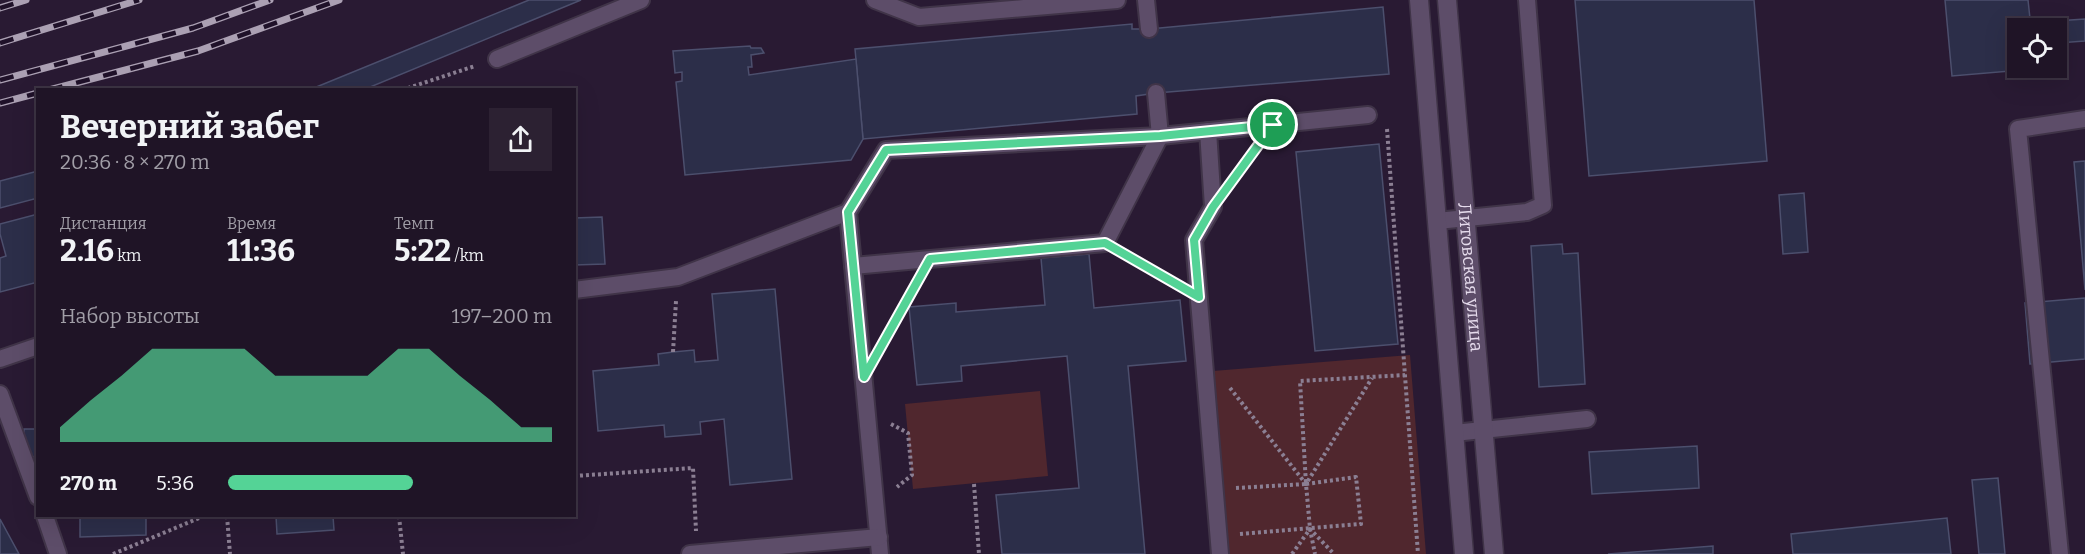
<!DOCTYPE html>
<html lang="ru">
<head>
<meta charset="utf-8">
<style>
  :root { --surface:#1f1426; --page:#2c2132; --text:#f1f3f6; --muted:#a19ea7; --line:#3c3343; --accent:#54d396 }
  body { margin:0; font-family:Bitter,serif; background:var(--page); color:var(--text); height:100vh; display:flex; flex-direction:column; font-size:22px; white-space:nowrap }
  * { box-sizing:border-box; margin:0 }
  p { font-size:20px; color:var(--muted) }
  .icon { flex:none; width:33px; height:33px; fill:none; stroke:currentColor; stroke-width:2; stroke-linecap:round; stroke-linejoin:round }
  .map { position:relative; flex:1; overflow:hidden }
  .side { position:absolute; left:36px; top:88px; width:540px; height:429px; display:flex; flex-direction:column; background:var(--surface); border-radius:0px; box-shadow:0 6px 24px #0002,0 0 0 2px var(--line) }
  .side>* { flex:none }
  .tools { position:absolute; left:2007px; top:18px; display:grid; gap:12px }
  .tools a { display:grid; place-items:center; width:60px; height:60px; border-radius:0px; background:var(--surface); box-shadow:0 6px 24px #0002,0 0 0 2px var(--line); font-size:30px }
  .pin { position:absolute; display:grid; place-items:center; width:51px; height:51px; color:#fff; margin:-26px; border:3px solid #fff; border-radius:50%; box-shadow:0 2px 6px #0007 }
  .round { display:grid; place-items:center; flex:none; width:63px; height:63px; border-radius:0px; background:var(--page) }
  .summary { display:flex; align-items:center; justify-content:space-between; height:102px; padding:0 24px }
  h1 { font-size:33px; font-weight:700; line-height:45px }
  .figures { display:grid; grid-template-columns:repeat(3,1fr); gap:9px; height:102px; padding:6px 24px }
  .figures div { display:grid; align-content:center }
  .figures b { font-size:30px; font-weight:700 }
  .figures small { font-size:16px; font-weight:400 }
  .figures p { font-size:16px }
  .chart { height:168px; padding:12px 24px }
  .chart p { display:flex; justify-content:space-between }
  .chart svg { width:100%; height:108px; margin-top:6px; fill:var(--accent); opacity:.7 }
  ul { padding:0 24px; list-style:none; font-size:20px }
  li { display:grid; grid-template-columns:96px 72px 1fr; align-items:center; height:45px }
  li i { height:15px; border-radius:8px; background:var(--accent) }
  .map>svg:first-child { display:block }
</style>
</head>
<body>
<div class="map">
<svg width="2085" height="554" viewBox="0 0 2085 554">
  <rect width="100%" height="100%" fill="#291a33"/>
  <g fill="#50272e">
    <path d="M1410 355 1426 554H1228L1213 371Z"/>
    <path d="M1040 391 1048 476 913 489 905 404Z"/>
  </g>
  <g fill="#2c2e49" stroke="#4c4f6d" stroke-width="1.5">
    <path d="M529 0H581L363 90H309Z"/>
    <path d="M1575 0H1754L1767 161 1589 176Z"/>
    <path d="M1945 0H2028L2031 28H2018V68L2034 69 1952 76Z"/>
    <path d="M1383 7 1389 74 1156 93 1136 96 1137 114 863 139 855 49 1132 24V29H1149Z"/>
    <path d="M2085 19V41L2058 43 2056 21Z"/>
    <path d="M750 46 751 48H761L764 53 751 55 752 67H748L749 75 856 59 863 139 851 160 685 175 676 82 682 81V72L675 73 673 51Z"/>
    <path d="M1379 144 1398 344 1315 351 1296 152Z"/>
    <path d="M2085 161V290L2074 162Z"/>
    <path d="M38 171V198L0 208V181Z"/>
    <path d="M1804 193 1808 252 1783 254 1779 195Z"/>
    <path d="M38 214V282L0 292V258L6 256 0 234V224Z"/>
    <path d="M602 217 605 264 574 265V218Z"/>
    <path d="M1562 244 1563 254 1578 253 1585 384 1539 387 1531 246Z"/>
    <path d="M1089 254 1094 308 1180 300 1186 361 1128 366 1145 554H1002L996 495 1079 488 1067 356 961 366 962 381 917 385 909 307 956 303V312L1045 305 1041 258Z"/>
    <path d="M775 289 792 479 730 485 724 419 700 422 701 434 665 437 664 425 598 431 593 371 659 365 658 354 673 352 694 350 695 362 718 360 712 294Z"/>
    <path d="M2085 298V359L2030 364 2025 303Z"/>
    <rect x="24" y="429" width="14" height="28"/>
    <path d="M1697 446 1699 488 1592 494 1589 452Z"/>
    <path d="M1998 478 2005 554H1979L1972 480Z"/>
    <path d="M80 516H146V535L80 537Z"/>
    <path d="M276 516H333L334 530 277 534Z"/>
    <path d="M1947 518 1951 554H1793L1791 534Z"/>
    <path d="M0 519 19 554H0Z"/>
    <path d="M1713 546V554H1608Z"/>
  </g>
  <g fill="none" stroke-linecap="round" stroke-linejoin="round">
    <defs>
      <g id="lane">
        <path d="M875 0 919 17 1117 0"/>
        <path d="M1146 0 1149 29"/>
        <path d="M497 59 641 0"/>
        <path d="M1208 131 1213 207 1194 240 1220 554"/>
        <path d="M848 212 880 554"/>
        <path d="M1437 221 1527 212 1543 205 1527 0"/>
        <path d="M853 266 1105 243 1160 136 1156 93"/>
        <path d="M574 290 678 277 848 212 886 150 1160 136 1368 115"/>
        <path d="M0 359 38 346"/>
        <path d="M0 394 38 497"/>
        <path d="M1454 433 1587 419"/>
        <path d="M45 516 58 554"/>
        <path d="M690 554 879 537"/>
        <path d="M2060 554 2018 129 2085 119"/>
      </g>
      <g id="street">
        <path d="M1419 0 1464 554"/>
        <path id="s1" d="M1447 0 1494 554"/>
      </g>
    </defs>
    <use href="#lane" stroke="#403448" stroke-width="20"/>
    <use href="#street" stroke="#403448" stroke-width="21"/>
    <g stroke="#8b7f93" stroke-width="4" stroke-dasharray="3 3" stroke-linecap="butt">
      <path d="M402 90 475 66"/>
      <path d="M1387 129 1418 554"/>
      <path d="M1234 178 1255 150"/>
      <path d="M1123 254 1174 283"/>
      <path d="M885 340 916 283"/>
      <path d="M673 352 676 301"/>
      <path d="M1230 388 1306 484 1372 378"/>
      <path d="M891 424 908 433 912 475 897 487"/>
      <path d="M574 476 693 468 696 531"/>
      <path d="M974 484 979 554"/>
      <path d="M1236 488 1306 484 1300 381 1405 375"/>
      <path d="M227 516 230 554"/>
      <path d="M399 516 403 554"/>
      <path d="M1240 534 1361 524 1356 477 1306 484 1310 529 1315 554"/>
      <path d="M113 554 204 516"/>
      <path d="M1292 554 1310 529 1334 554"/>
    </g>
    <use href="#lane" stroke="#5d4d69" stroke-width="16"/>
    <use href="#street" stroke="#5d4d69" stroke-width="18"/>
    <defs>
      <g id="rail">
        <path d="M0 8 26 0"/>
        <path d="M0 43 139 0"/>
        <path d="M0 80 193 28 270 0"/>
        <path d="M49 90 198 51 339 0"/>
        <path d="M0 103 38 93"/>
      </g>
    </defs>
    <use href="#rail" stroke="#aba0b3" stroke-width="7"/>
    <use href="#rail" stroke="#1f1129" stroke-width="4.5" stroke-dasharray="14" stroke-linecap="butt"/>
  </g>
  <g fill="none" stroke-linecap="round" stroke-linejoin="round">
    <defs>
      <path id="route" d="M1273 125 1213 207 1194 240 1199 297 1105 243 930 259 864 377 848 212 886 150 1160 136Z"/>
    </defs>
    <use href="#route" stroke="#fff" stroke-width="12"/>
    <use href="#route" stroke="#54d396" stroke-width="8"/>
  </g>
  <g text-anchor="middle" dominant-baseline="central" stroke-width="4.5" stroke-linejoin="round" paint-order="stroke">
    <g font-size="18" fill="#e5dbec" stroke="#1f1129">
      <text stroke="none"><textPath href="#s1" startOffset="278">Литовская улица</textPath></text>
    </g>
  </g>
</svg>
<div class="tools">
<a><svg class="icon" aria-label="locate" viewBox="0 0 24 24"><circle cx="12" cy="12" r="6"/><path d="M12 2v4M12 18v4M2 12h4M18 12h4"/></svg></a>
</div>
<div class="pin" style="left:1273px;top:125px;background:#1e9e55"><svg class="icon" aria-label="arrive" viewBox="0 0 24 24"><path d="M6 21V4h12l-3 4 3 4H6"/></svg></div>
<section class="side">
<div class="summary"><div><h1>Вечерний забег</h1><p>20:36 · 8 × 270 m</p></div><a class="round"><svg class="icon" aria-label="share" viewBox="0 0 24 24"><path d="M12 15V3M7 8l5-5 5 5M5 13v7h14v-7"/></svg></a></div>
<div class="figures">
<div><p>Дистанция</p><b>2.16<small> km</small></b></div>
<div><p>Время</p><b>11:36</b></div>
<div><p>Темп</p><b>5:22<small> /km</small></b></div>
</div>
<div class="chart"><p><span>Набор высоты</span>197–200 m</p>
<svg viewBox="0 0 160 44" preserveAspectRatio="none"><path d="M0 44V38L10 27L20 17L30 6L40 6L50 6L60 6L70 17L80 17L90 17L100 17L110 6L120 6L130 17L140 27L150 38L160 38V44z"/></svg>
</div>
<ul>
<li><b>270 m</b>5:36<i style="width:57%"></i></li>
</ul>
</section>
</div>
</body>
</html>
